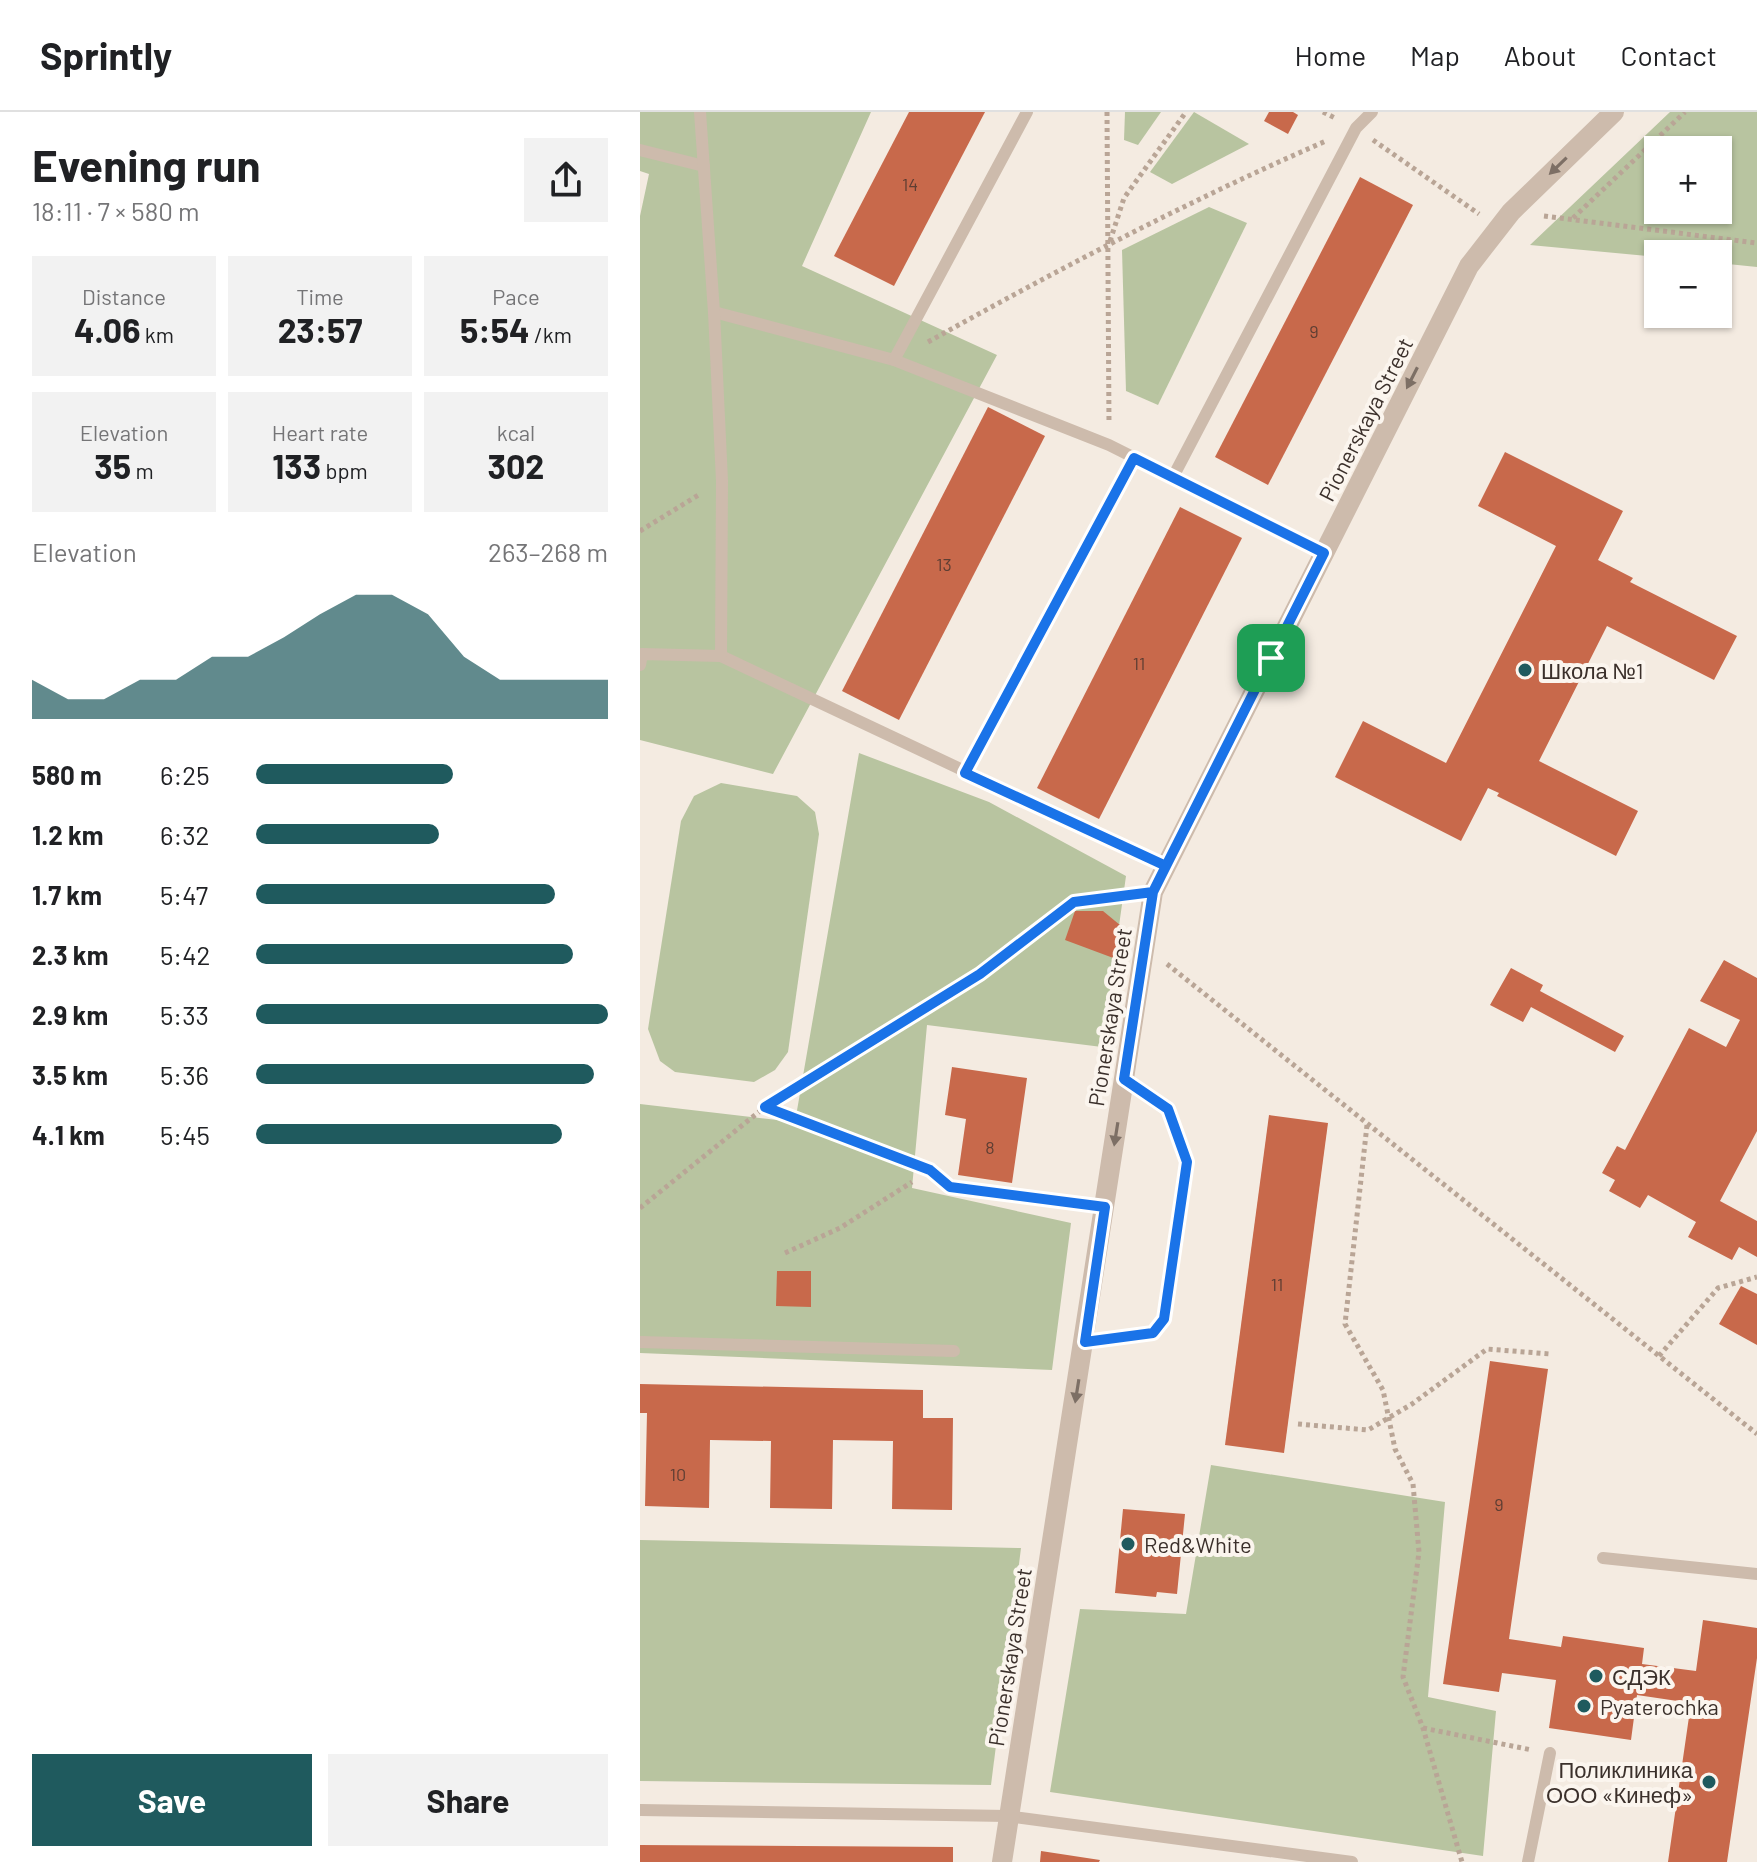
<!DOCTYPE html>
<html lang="en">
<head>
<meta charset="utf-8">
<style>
  :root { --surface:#fff; --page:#f2f2f2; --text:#202124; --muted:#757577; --line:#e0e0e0; --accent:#1f5a5e }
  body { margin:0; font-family:Barlow,sans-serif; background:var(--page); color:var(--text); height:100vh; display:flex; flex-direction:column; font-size:30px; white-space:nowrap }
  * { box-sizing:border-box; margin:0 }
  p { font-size:26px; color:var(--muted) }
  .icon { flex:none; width:44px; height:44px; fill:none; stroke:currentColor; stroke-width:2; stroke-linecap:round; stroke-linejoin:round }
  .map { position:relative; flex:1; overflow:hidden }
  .side { display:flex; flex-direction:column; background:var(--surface); width:640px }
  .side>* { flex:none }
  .controls { position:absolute; left:1004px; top:24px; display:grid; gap:16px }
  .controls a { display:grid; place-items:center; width:88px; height:88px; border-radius:0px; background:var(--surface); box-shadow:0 2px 6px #0004; font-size:40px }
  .pin { position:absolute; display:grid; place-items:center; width:68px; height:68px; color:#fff; margin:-34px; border-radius:16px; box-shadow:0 4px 12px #0006 }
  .round { display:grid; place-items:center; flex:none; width:84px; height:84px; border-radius:0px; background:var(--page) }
  .summary { display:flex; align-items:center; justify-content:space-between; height:136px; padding:0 32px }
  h1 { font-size:44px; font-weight:700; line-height:60px }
  .figures { display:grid; grid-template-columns:repeat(3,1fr); gap:12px; height:136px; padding:8px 32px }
  .figures div { display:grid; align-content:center; border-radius:0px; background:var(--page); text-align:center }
  .figures b { font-size:34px; font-weight:700 }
  .figures small { font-size:22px; font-weight:400 }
  .figures p { font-size:22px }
  .chart { height:224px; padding:16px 32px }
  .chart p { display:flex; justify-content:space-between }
  .chart svg { width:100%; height:144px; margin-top:8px; fill:var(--accent); opacity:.7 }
  .primary-button { display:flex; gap:16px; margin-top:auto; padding:16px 32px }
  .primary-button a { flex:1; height:92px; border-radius:0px; background:var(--accent); color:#fff; font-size:32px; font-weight:700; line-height:92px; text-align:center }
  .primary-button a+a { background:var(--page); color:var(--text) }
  ul { padding:0 32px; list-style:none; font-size:26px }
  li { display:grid; grid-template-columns:128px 96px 1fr; align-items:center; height:60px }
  li i { height:20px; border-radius:10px; background:var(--accent) }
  header { display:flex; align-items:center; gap:48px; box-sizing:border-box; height:112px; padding:0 40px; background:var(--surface); border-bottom:2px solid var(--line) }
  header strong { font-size:38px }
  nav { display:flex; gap:44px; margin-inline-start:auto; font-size:28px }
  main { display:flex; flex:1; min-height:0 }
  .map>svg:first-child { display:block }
</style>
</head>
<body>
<header>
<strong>Sprintly</strong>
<nav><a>Home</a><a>Map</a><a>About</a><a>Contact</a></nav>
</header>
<main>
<section class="side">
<div class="summary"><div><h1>Evening run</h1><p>18:11 · 7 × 580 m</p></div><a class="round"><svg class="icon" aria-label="share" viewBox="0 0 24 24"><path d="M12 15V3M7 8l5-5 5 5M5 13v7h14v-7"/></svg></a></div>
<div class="figures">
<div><p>Distance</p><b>4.06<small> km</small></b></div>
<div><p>Time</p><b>23:57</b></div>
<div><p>Pace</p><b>5:54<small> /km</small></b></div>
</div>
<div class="figures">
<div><p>Elevation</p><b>35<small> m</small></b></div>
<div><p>Heart rate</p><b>133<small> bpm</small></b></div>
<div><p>kcal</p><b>302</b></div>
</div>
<div class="chart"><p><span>Elevation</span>263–268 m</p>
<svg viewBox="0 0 160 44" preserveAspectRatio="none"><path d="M0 44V32L10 38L20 38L30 32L40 32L50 25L60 25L70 19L80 12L90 6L100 6L110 12L120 25L130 32L140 32L150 32L160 32V44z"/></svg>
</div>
<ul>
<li><b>580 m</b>6:25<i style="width:56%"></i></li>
<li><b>1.2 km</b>6:32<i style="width:52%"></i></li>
<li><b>1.7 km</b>5:47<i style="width:85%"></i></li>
<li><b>2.3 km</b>5:42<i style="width:90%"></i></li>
<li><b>2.9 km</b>5:33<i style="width:100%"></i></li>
<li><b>3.5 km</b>5:36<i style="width:96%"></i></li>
<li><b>4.1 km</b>5:45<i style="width:87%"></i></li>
</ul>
<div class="primary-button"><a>Save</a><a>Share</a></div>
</section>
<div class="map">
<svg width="1117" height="1750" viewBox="0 0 1117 1750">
  <rect width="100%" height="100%" fill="#f4ebe1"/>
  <g fill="#b8c4a0" fill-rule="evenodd">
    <path d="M0 0H231L162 154 357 243 133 662 0 628V104L9 62 0 59Z"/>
    <path d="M485 0H521L498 33 484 28Z"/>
    <path d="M554 0 609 32 532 72 510 60Z"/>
    <path d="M1030 0H1117V155L1078 151V142H1018V145L890 133ZM1018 38H1078V98H1018Z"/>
    <path d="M569 95 607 111 518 293 486 279 482 138Z"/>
    <path d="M219 641 349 690 486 764 462 935 287 913 272 1076 431 1111 412 1258 0 1241V992L155 1010Z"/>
    <path d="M81 671 157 684 175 700 179 722 148 940 135 958 114 970 35 960 20 949 8 917 41 709 54 684Z"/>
    <path d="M571 1353 805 1390 788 1585 856 1599 843 1744 410 1680 440 1497 546 1502Z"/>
    <path d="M0 1428 381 1436 351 1673 0 1669Z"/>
  </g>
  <g fill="#c8694b">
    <path d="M269 0H345L254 174 194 144Z"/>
    <path d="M629 0H653L658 3 648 22 624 9Z"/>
    <path d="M720 65 773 93 628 373 575 345Z"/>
    <path d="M348 295 405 324 259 608 202 579Z"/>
    <path d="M865 340 983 399 958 448 993 466 990 470 1097 524 1074 568 967 514 899 649 998 699 976 744 857 684 859 681 848 676 821 729 695 665 723 609 806 651 916 434 838 394Z"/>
    <path d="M540 395 602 426 459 707 397 676Z"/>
    <path d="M435 799H463L486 818 476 847 425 828Z"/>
    <path d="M1084 848 1117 866V1019L1080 1089 1117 1109V1145L1099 1135 1092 1148 1048 1125 1056 1110 1008 1083 1000 1096 969 1079 975 1068 962 1061 977 1034 985 1038 1049 916 1086 935 1100 908 1060 889Z"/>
    <path d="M871 856 903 873 900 879 984 924 975 940 891 895 883 910 850 893Z"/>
    <path d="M312 955 387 966 372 1071 318 1063 326 1007 305 1003Z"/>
    <path d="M629 1003 688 1011 644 1341 585 1333Z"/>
    <path d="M137 1159H171V1195L136 1194Z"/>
    <path d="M1101 1174 1117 1182V1233L1079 1212Z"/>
    <path d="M850 1249 908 1257 869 1527 921 1535 923 1524 1004 1536 1002 1552 1056 1559 1063 1508 1117 1516V1546L1087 1750H1028L1051 1591 997 1583 991 1628 909 1616 916 1568 862 1561 859 1580 803 1572Z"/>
    <path d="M0 1272 283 1278V1306H313L312 1398 252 1397 253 1329 193 1328 192 1397 130 1396 131 1329 70 1328 69 1396 5 1394 7 1301H0Z"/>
    <path d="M483 1397 545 1402 537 1482 517 1480 516 1485 475 1481Z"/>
    <path d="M0 1733 313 1735V1750H0Z"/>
    <path d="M401 1739 460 1748 459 1750H400Z"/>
  </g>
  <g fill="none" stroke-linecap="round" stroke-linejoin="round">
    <g stroke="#b9a596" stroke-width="5" stroke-dasharray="4 4" stroke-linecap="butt">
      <path d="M467 0 469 312"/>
      <path d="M683 0 697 7"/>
      <path d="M733 28 839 102"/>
      <path d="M904 104 1117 131"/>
      <path d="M933 106 1045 0"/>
      <path d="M470 129 484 86 546 0"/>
      <path d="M288 230C417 158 550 88 686 29"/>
      <path d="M0 419 60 382"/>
      <path d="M527 852 1117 1322"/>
      <path d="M126 996 273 1052"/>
      <path d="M727 1013 705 1212 743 1278 755 1337 773 1372 779 1440 763 1565 783 1616 822 1750"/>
      <path d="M0 1096 125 995 340 862 434 790 488 783"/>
      <path d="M145 1141 200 1116 272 1070"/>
      <path d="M1019 1244 1078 1176 1117 1165"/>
      <path d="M658 1312 728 1318 772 1292 847 1237 910 1242"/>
      <path d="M783 1616 892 1638"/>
    </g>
    <g stroke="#cdbbac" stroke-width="12">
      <path d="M0 38 64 54"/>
      <path d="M74 200 254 248 469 333 684 441"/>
      <path d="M254 248 387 0"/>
      <path d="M533 365 716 16 732 0"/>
      <path d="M81 544 526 754"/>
      <path d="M0 553 2 542 81 544 82 369 74 200 60 0"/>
      <path d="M325 661 494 346"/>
      <path d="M290 1058 310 1075 465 1095"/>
      <path d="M0 1230 314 1239"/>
      <path d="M445 1230 513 1221 524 1207 547 1050 528 997 484 967"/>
      <path d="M963 1446 1117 1462"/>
      <path d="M0 1698 367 1704 712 1750"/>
      <path d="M888 1750 910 1641"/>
    </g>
    <path stroke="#cdbbac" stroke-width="20" d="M362 1750 513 780 829 154 871 100 974 0"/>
  </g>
  <defs><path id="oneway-solid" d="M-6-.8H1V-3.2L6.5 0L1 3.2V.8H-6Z" transform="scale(2)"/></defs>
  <g fill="#7d6f65">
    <use href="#oneway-solid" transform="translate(918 54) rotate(136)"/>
    <use href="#oneway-solid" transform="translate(772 266) rotate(117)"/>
    <use href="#oneway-solid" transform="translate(476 1022) rotate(99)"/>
    <use href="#oneway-solid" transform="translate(437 1279) rotate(99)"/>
  </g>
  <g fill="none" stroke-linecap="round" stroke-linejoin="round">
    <defs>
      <path id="route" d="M631 546 526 754 513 780 434 790 340 862 125 995 290 1058 310 1075 465 1095 445 1230 513 1221 524 1207 547 1050 528 997 484 967 513 780 526 754 325 661 494 346 684 441 631 546"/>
    </defs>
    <use href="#route" stroke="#fff" stroke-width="16"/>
    <use href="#route" stroke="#1a73e8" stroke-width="10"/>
  </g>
  <g fill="#1f5a5e" stroke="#fbf5ee" stroke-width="3">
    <circle cx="885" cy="558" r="8"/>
    <circle cx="488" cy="1432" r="8"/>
    <circle cx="956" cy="1564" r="8"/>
    <circle cx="944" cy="1594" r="8"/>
    <circle cx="1069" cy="1670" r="8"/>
  </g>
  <g text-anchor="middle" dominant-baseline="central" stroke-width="8" stroke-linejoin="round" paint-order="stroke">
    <g font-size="18" fill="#5e3e33">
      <text x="270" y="72">14</text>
      <text x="674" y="219">9</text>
      <text x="304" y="452">13</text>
      <text x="499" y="551">11</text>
      <text x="350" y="1035">8</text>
      <text x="637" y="1172">11</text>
      <text x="38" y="1362">10</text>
      <text x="859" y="1392">9</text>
    </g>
    <g font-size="22" fill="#3b302b" stroke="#fbf5ee">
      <text transform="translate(725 307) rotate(-63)">Pionerskaya Street</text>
      <text transform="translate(469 905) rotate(-81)">Pionerskaya Street</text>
      <text transform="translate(369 1545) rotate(-81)">Pionerskaya Street</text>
    </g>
    <g font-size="22" fill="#3b302b" stroke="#fbf5ee" text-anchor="start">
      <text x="901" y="558">Школа №1</text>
      <text x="504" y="1432">Red&amp;White</text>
      <text x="972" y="1564">СДЭК</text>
      <text x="960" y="1594">Pyaterochka</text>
      <text x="1053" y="1657" text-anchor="end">Поликлиника<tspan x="1053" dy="25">ООО «Кинеф»</tspan></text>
    </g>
  </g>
</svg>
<div class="controls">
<a>+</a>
<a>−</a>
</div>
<div class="pin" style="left:631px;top:546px;background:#1e9e55"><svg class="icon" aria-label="arrive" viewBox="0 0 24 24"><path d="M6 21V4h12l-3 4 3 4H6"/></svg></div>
</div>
</main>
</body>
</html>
